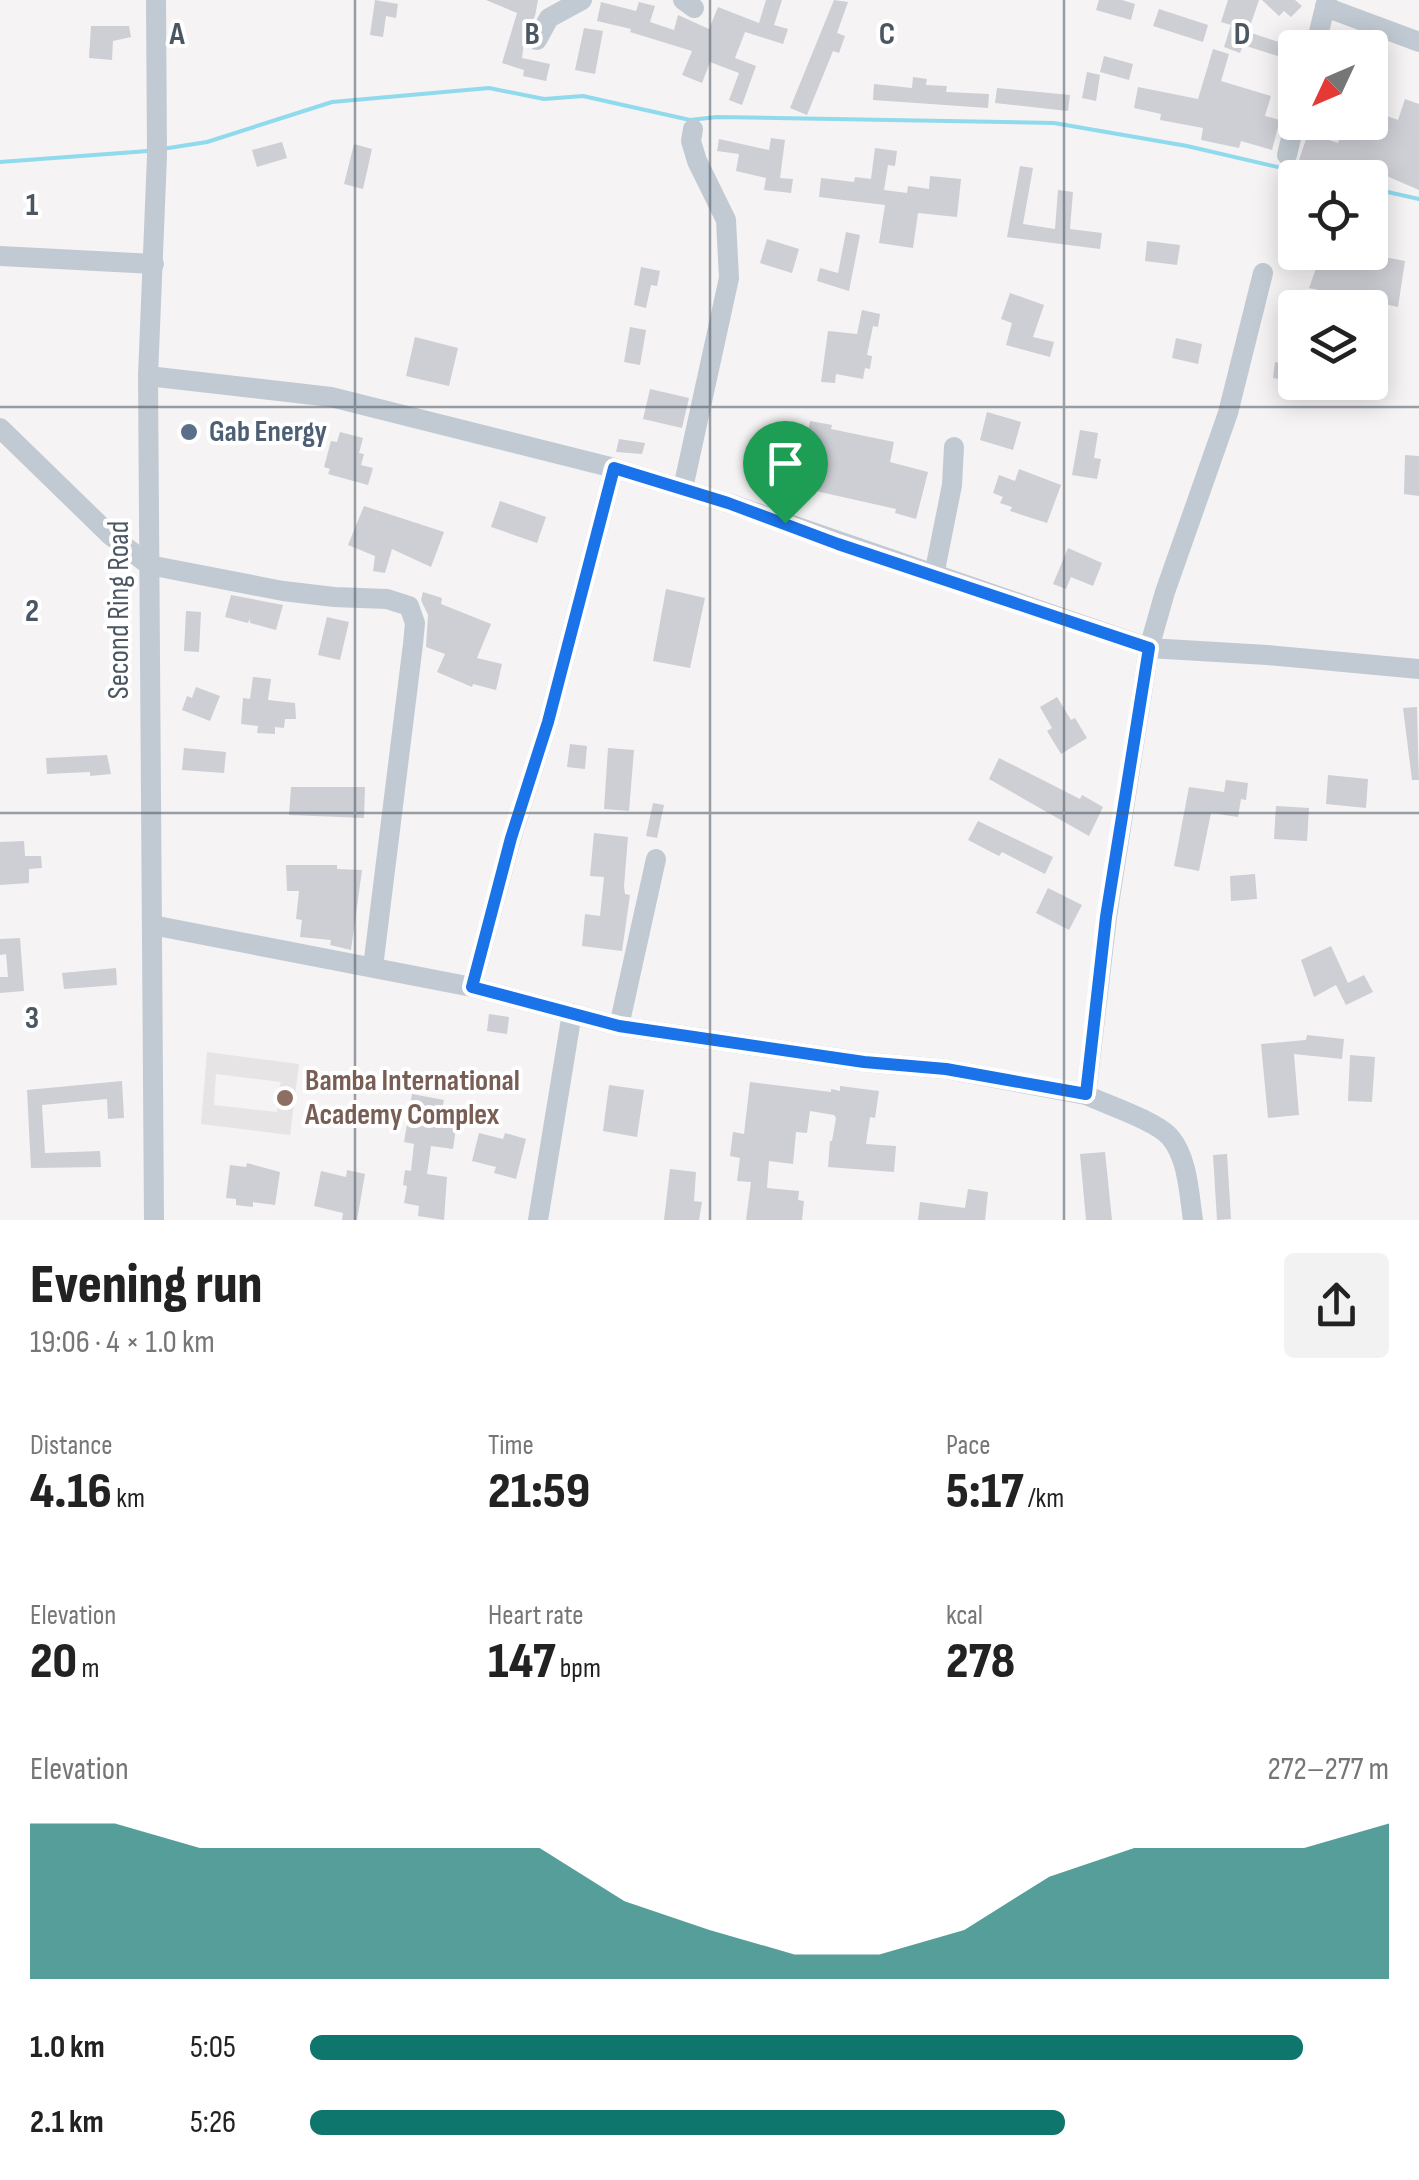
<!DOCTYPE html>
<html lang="en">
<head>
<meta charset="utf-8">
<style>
  :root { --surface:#fff; --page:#f2f2f2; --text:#222; --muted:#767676; --accent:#0f766e }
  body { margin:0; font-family:"Sofia Sans Condensed",sans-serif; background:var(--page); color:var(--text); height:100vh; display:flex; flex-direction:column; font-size:38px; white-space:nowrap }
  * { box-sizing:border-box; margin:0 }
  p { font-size:32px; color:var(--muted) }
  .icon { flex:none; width:55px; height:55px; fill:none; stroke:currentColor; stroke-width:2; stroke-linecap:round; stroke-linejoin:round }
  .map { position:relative; height:1220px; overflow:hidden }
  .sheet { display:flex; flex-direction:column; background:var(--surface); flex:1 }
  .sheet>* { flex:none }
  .needle { width:65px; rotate:226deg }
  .tools { position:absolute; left:1278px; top:30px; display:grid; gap:20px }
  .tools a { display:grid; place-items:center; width:110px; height:110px; border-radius:10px; background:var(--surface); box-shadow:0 5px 25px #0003; font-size:50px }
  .pin { position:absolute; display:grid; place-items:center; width:85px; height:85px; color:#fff; margin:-102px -42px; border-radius:50% 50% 50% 0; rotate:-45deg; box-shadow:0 0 10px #0007 }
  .pin .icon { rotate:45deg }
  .round { display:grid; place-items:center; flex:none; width:105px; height:105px; border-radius:10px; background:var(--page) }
  .summary { display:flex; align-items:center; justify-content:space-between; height:170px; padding:0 30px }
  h1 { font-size:55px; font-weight:800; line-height:75px }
  .metrics { display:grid; grid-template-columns:repeat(3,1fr); gap:15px; height:170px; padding:10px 30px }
  .metrics div { display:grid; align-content:center }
  .metrics b { font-size:50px; font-weight:800 }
  .metrics small { font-size:28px; font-weight:400 }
  .metrics p { font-size:28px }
  .chart { height:280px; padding:20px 30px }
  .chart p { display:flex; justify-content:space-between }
  .chart svg { width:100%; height:180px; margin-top:10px; fill:var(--accent); opacity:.7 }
  ul { padding:0 30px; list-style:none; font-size:32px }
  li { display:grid; grid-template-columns:160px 120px 1fr; align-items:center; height:75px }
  li i { height:25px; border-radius:12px; background:var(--accent) }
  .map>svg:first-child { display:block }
</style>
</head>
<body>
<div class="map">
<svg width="1419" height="1220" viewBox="0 0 1419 1220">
  <rect width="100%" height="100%" fill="#f5f3f3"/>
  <path fill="#e6e4e5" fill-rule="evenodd" d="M207 1052 299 1064 290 1135 201 1124ZM216 1074 281 1082 274 1105H278L277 1112 214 1105Z"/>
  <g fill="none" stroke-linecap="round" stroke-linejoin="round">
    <g stroke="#90daee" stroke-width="4">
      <path d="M162 149 207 142 332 102 489 88 544 99 583 96 690 120 717 117 1054 123 1187 146 1325 178"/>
      <path d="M0 162 148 151"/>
      <path d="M1370 188 1419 199"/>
    </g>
  </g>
  <g fill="#cdcfd5">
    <path d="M375 0 398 4 396 18 386 16 383 37 370 35Z"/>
    <path d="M486 0H538L535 16 525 34 522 58 550 64 546 81 523 76 524 70 502 63 517 13Z"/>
    <path d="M766 0H782L774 25 788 29 783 44 745 32 735 58 756 66 742 105 729 100 739 73 710 62 702 83 682 75 692 51 630 32 631 29 597 21 601 2 636 11 639 2 655 6 650 22 674 30 678 15 709 29 718 7 759 23Z"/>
    <path d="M834 0 848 2 837 33 845 36 839 53 833 51 807 115 790 108Z"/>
    <path d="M1099 0H1122L1135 4 1131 20 1096 10Z"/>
    <path d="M1228 0H1259L1248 32 1285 44 1281 57 1243 45 1240 53 1224 47 1231 25 1221 22Z"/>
    <path d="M1262 0H1295L1302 6 1291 17 1284 11 1279 16Z"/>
    <path d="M1159 9 1208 25 1203 42 1153 26Z"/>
    <path d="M91 26H129L131 37 113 41 112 60 89 58Z"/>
    <path d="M584 28 603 31 595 74 575 70Z"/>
    <path d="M1213 49 1229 54 1221 81 1271 96 1265 116 1280 120 1272 150 1241 141 1239 148 1201 140 1203 128 1160 120 1161 114 1134 108 1138 87 1198 99Z"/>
    <path d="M1104 56 1133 64 1129 80 1100 72Z"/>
    <path d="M1087 72 1100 75 1096 101 1082 98Z"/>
    <path d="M913 77 927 79 926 85 947 86 946 92 989 94 988 108 873 100 874 84 912 88Z"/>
    <path d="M997 88 1070 95 1068 111 995 103Z"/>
    <path d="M1405 99 1419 104V190L1375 171 1371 180 1328 160 1324 169 1299 160 1308 133 1338 143 1347 122 1370 129V110L1398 120Z"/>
    <path d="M771 138 785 140 780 178 793 179 791 193 764 190 766 178 736 171 739 154 717 151 719 139 769 150Z"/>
    <path d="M282 142 287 158 257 167 252 150Z"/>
    <path d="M354 144 372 149 363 189 344 184Z"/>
    <path d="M875 148 897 151 895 166 888 165 884 190 907 193 908 186 929 189 930 176 961 179 957 217 918 213 913 248 879 243 885 205 819 197 821 178 854 182 855 177 871 179Z"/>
    <path d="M1020 166 1033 168 1023 224 1055 229 1058 190 1073 192 1070 229 1102 233 1100 249 1007 237Z"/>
    <path d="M846 232 860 235 849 291 817 281 820 268 838 273Z"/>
    <path d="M767 239 799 249 792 273 760 263Z"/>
    <path d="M1147 241 1180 245 1177 265 1145 261Z"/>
    <path d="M1322 252H1359L1405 261 1398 307 1309 288Z"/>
    <path d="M641 267 660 271 657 286 651 285 646 308 634 305Z"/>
    <path d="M1010 293 1044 305 1033 337 1054 342 1050 357 1006 345 1012 323 1001 319Z"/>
    <path d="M862 310 880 314 878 327 873 326 867 355 872 356 870 369 865 368 863 379 836 374 835 383 821 382 828 331 857 334Z"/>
    <path d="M630 327 646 330 640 365 624 362Z"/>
    <path d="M415 337 458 348 449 386 406 376Z"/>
    <path d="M1176 338 1202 344 1198 364 1172 358Z"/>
    <path d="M1275 362 1295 366V382L1273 378Z"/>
    <path d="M1309 382H1365L1363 398 1308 388Z"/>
    <path d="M650 389 689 398 682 428 643 419Z"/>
    <path d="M987 412 1021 422 1013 450 980 440Z"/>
    <path d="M810 421 832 425 831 429 894 442 890 462 928 472 916 519 895 513 896 509 798 487Z"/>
    <path d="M1080 430 1098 433 1094 458 1101 459 1097 479 1072 475Z"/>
    <path d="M340 432 363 438 359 453 364 454 361 465 373 468 368 485 328 474 330 469 324 467 331 441 337 442Z"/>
    <path d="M619 439 645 443 642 454 616 452Z"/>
    <path d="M1405 455 1419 456V496L1404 494Z"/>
    <path d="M1019 469 1061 485 1047 523 1010 511 1012 507 1000 503 1003 497 993 493 999 475 1015 481Z"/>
    <path d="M500 501 546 517 537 543 491 527Z"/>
    <path d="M364 506 444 532 431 567 392 549 385 573 373 571 375 556 348 545Z"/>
    <path d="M1068 548 1102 563 1093 586 1071 577 1066 589 1053 584Z"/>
    <path d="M666 589 705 598 690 668 653 661Z"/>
    <path d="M423 592 442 598 441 604 491 624 477 658 502 664 496 690 473 684 472 687 437 672 445 654 426 647 428 615 421 600Z"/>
    <path d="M231 595 283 605 276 630 250 623V619L248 623 225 617Z"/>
    <path d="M186 611 201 612 199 652 184 651Z"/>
    <path d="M327 617 349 622 340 660 318 655Z"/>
    <path d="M253 677 271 679 268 700 295 703 296 719H285L284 728 275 727V734L257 733 258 726 241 724 243 698 250 699Z"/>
    <path d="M196 687 220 696 210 721 182 710 187 696 192 698Z"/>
    <path d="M1057 697 1071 720 1075 718 1087 738 1061 754 1047 731 1052 728 1040 707Z"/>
    <path d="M1417 707 1419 780H1412L1403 708Z"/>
    <path d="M570 744 587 746 585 769 567 767Z"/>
    <path d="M184 748 226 752 224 773 182 770Z"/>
    <path d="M608 748 634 750 629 811 604 809Z"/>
    <path d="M107 755 111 774 90 776V772L47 774 46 758Z"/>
    <path d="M999 758 1080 799 1082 795 1103 807 1089 836 989 779Z"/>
    <path d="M1328 775 1368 779 1366 808 1326 804Z"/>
    <path d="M1226 780 1248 783 1246 800 1241 799 1238 817 1211 813 1199 871 1174 866 1189 787 1224 792Z"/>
    <path d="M291 787H365L364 818 289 815Z"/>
    <path d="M653 803 664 805 657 838 646 836Z"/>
    <path d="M1276 806 1309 808 1307 841 1274 839Z"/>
    <path d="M978 821 1053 857 1045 874 1002 852 999 856 968 840Z"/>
    <path d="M594 833 628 837 624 886 625 894 630 895 622 951 582 946 585 914 600 916 604 877 590 876Z"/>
    <path d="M24 841 25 856H41L42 868 29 869V883L0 885V842Z"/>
    <path d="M286 865H337V869L362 870 351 950 330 945 331 940 300 937 302 920 296 919 299 891H287Z"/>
    <path d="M1255 874 1257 899 1231 901 1230 876Z"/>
    <path d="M1048 888 1082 905 1069 930 1036 913Z"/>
    <path d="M20 938 24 991 0 993V977H8L6 954 0 955V939Z"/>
    <path d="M1331 946 1348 983 1364 975 1373 992 1346 1005 1336 985 1314 997 1301 960Z"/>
    <path d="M116 968 117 985 64 989 62 973Z"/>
    <path d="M489 1014 509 1017 507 1034 487 1031Z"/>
    <path d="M1307 1035 1344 1039 1342 1059 1294 1054 1299 1115 1268 1118 1261 1044 1306 1040Z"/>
    <path d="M1350 1055 1375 1057 1372 1102 1348 1101Z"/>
    <path d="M122 1081 124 1118 108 1119 107 1099 42 1105 45 1153 100 1151 101 1167 31 1168 27 1090Z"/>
    <path d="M750 1082 831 1092V1089L840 1091V1086L879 1091 875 1118 870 1117 866 1144 896 1146 894 1172 828 1167 830 1141H832L836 1118 834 1115 810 1111 807 1133 796 1132 793 1164 769 1161 767 1188 799 1191 798 1200 804 1201 802 1220H746L751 1182 737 1181 740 1158 730 1156 733 1132 744 1134Z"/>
    <path d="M609 1085 644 1090 637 1137 603 1131Z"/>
    <path d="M412 1094 444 1100 439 1125 456 1128 453 1149 431 1146 427 1174 447 1177 444 1220 418 1216 419 1206 404 1203 407 1186 403 1185 405 1170 411 1171 414 1144 404 1142Z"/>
    <path d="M479 1133 503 1139 505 1133 526 1139 516 1179 494 1173 496 1167 472 1161Z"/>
    <path d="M1105 1152 1112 1220H1086L1080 1154Z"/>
    <path d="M1227 1154 1231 1219 1217 1220 1213 1155Z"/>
    <path d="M247 1163 280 1172 275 1205 253 1202V1207L236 1205V1199L226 1198 230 1165 246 1167Z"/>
    <path d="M670 1169 696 1172 694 1201 702 1202 699 1220H664Z"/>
    <path d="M347 1170 365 1174 357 1220H342L343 1213 314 1206 321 1171 346 1177Z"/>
    <path d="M968 1189 988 1192 985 1220H918L920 1202 965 1208Z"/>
  </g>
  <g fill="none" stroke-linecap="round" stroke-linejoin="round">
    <g stroke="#c1cad2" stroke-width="20">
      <path d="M683 0 694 8"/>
      <path d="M1327 0 1325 7 1419 42"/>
      <path d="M537 40 549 18 582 0"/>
      <path d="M1315 48 1325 7"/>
      <path d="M1287 155 1295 122"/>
      <path d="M0 256 154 264"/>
      <path d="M148 376 331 397 614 468 728 503 1149 648 1267 655 1419 669"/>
      <path d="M0 428 110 535 149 565 283 591 334 597 387 599 409 606 415 623 413 644 373 967"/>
      <path d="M683 488 729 278 726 220 697 161 691 141 693 129"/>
      <path d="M934 575 952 485 954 447"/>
      <path d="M152 925 472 987 619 1026 864 1062 946 1069 1086 1095"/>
      <path d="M472 987 511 839 548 722 614 468"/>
      <path d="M619 1026 656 859"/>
      <path d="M154 1220 148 376 157 156 156 0"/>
      <path d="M538 1220 572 1013"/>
      <path d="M1193 1220C1189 1194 1188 1158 1170 1137 1156 1121 1108 1105 1086 1095L1107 917 1149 648 1165 592 1228 413 1263 273"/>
    </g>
  </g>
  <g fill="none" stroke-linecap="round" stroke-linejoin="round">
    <defs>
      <path id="route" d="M614 468 728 503 838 544 1149 648 1106 917 1086 1094 946 1069 864 1062 619 1026 472 987 511 838 548 722Z"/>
    </defs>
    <use href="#route" stroke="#fff" stroke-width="20"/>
    <use href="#route" stroke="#1a73e8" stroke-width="12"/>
  </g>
  <path fill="none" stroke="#4a5661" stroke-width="2.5" stroke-opacity="0.55" d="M355 0V1220M710 0V1220M1064 0V1220M0 407H1419M0 813H1419"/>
  <circle fill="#5c6f8a" stroke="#fff" stroke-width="4" cx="189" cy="432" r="10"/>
  <circle fill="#8d6e63" stroke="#fff" stroke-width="4" cx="285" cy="1098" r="10"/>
  <g text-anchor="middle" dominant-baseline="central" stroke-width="8" stroke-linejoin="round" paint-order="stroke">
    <g font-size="30" font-weight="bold" fill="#4e5e75" stroke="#fff" text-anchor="start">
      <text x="209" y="432">Gab Energy</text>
    </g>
    <g font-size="30" fill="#4a5661" stroke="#fff">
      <text transform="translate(119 610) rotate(-90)">Second Ring Road</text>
    </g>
    <g font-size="30" font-weight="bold" fill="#785e54" stroke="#fff" text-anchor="start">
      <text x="305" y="1081">Bamba International<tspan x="305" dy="34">Academy Complex</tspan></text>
    </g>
  </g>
  <g font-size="32" text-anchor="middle" font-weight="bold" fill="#4a5661" stroke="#fff" stroke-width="8" stroke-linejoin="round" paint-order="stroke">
    <text x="177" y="44">A</text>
    <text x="532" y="44">B</text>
    <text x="887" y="44">C</text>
    <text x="1242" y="44">D</text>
    <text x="32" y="215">1</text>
    <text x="32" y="621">2</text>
    <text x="32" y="1028">3</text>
  </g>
</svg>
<div class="tools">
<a><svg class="needle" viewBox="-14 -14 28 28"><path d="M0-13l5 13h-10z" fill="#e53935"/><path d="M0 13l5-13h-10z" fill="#767676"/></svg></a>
<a><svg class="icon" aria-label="locate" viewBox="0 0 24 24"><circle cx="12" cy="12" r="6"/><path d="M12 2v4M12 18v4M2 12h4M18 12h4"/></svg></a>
<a><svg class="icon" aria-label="layers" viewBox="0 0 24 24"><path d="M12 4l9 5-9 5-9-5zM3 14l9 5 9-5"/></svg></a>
</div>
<div class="pin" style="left:785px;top:523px;background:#1e9e55"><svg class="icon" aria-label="arrive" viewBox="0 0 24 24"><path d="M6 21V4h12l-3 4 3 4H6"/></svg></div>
</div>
<section class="sheet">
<div class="summary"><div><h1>Evening run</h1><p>19:06 · 4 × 1.0 km</p></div><a class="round"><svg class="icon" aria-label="share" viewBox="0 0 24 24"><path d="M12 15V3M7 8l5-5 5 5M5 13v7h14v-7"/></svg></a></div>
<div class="metrics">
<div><p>Distance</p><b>4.16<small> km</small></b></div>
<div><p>Time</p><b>21:59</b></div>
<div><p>Pace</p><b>5:17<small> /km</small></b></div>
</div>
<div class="metrics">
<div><p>Elevation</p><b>20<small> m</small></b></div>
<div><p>Heart rate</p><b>147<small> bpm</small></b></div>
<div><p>kcal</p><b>278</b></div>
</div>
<div class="chart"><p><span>Elevation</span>272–277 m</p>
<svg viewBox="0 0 160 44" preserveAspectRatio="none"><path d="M0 44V6L10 6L20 12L30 12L40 12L50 12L60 12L70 25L80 32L90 38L100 38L110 32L120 19L130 12L140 12L150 12L160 6V44z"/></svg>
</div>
<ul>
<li><b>1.0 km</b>5:05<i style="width:92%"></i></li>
<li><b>2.1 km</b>5:26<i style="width:70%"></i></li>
</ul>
</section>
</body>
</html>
